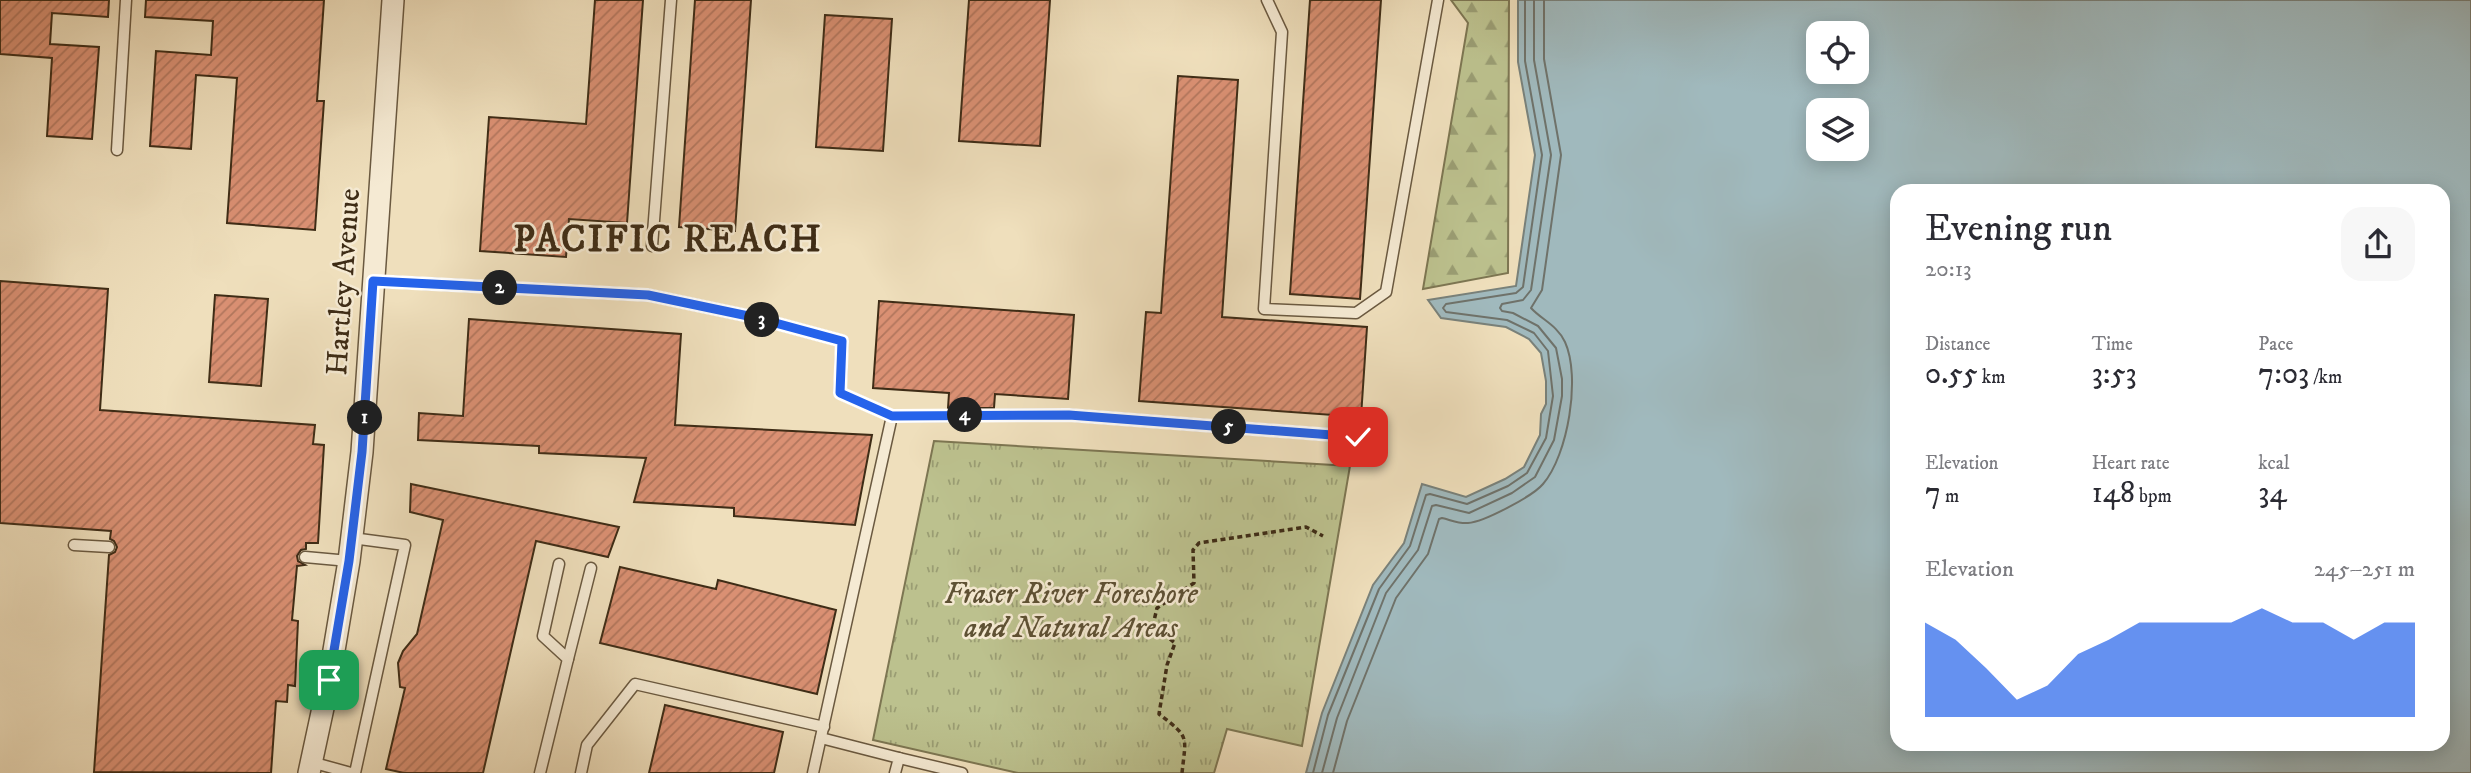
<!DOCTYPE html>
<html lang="en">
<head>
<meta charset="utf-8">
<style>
  :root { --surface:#fff; --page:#f7f7f7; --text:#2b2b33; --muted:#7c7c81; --accent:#2563eb }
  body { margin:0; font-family:"IM FELL DW Pica",serif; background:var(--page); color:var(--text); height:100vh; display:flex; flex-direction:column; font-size:26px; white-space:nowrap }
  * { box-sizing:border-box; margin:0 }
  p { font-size:23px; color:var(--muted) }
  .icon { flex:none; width:38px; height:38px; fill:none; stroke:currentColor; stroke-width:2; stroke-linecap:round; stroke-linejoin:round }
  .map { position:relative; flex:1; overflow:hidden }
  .side { position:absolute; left:1890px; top:184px; width:560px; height:567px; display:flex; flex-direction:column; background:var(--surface); border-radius:21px; box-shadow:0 4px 18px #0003 }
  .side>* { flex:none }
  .tools { position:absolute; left:1806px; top:21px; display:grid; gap:14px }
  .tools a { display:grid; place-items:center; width:63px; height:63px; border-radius:14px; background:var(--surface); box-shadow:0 4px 18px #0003; font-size:35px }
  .pin { position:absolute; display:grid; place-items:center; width:60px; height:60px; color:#fff; margin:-30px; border-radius:14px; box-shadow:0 4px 10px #0006 }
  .km { position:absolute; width:35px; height:35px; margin:-18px; border-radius:50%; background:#222; color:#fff; font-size:19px; line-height:35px; text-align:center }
  .round { display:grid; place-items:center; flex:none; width:74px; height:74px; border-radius:21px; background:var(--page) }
  .headline { display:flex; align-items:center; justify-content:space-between; height:119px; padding:0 35px }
  h1 { font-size:38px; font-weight:600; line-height:52px }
  .figures { display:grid; grid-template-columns:repeat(3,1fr); gap:10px; height:119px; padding:7px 35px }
  .figures div { display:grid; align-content:center }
  .figures b { font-size:30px; font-weight:600 }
  .figures small { font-size:19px; font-weight:400 }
  .figures p { font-size:19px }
  .chart { height:196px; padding:14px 35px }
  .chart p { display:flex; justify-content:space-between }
  .chart svg { width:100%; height:126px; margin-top:7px; fill:var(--accent); opacity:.7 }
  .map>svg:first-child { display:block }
</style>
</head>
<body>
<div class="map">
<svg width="2471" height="773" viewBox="0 0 2471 773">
  <defs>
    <pattern id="forest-firs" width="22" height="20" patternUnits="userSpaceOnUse" patternTransform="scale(1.75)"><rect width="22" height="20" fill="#bcc18e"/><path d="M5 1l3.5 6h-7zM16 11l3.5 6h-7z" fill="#9a9d73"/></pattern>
    <pattern id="park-tufts" width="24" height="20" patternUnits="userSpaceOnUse" patternTransform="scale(1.75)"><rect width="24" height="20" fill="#bcc18e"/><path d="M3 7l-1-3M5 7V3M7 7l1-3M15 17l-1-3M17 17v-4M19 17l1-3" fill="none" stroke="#9a9d73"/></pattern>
    <pattern id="building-hatch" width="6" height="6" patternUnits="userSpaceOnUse" patternTransform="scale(1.75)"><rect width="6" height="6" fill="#da9073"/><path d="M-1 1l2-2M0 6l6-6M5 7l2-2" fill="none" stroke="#b2765d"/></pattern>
  </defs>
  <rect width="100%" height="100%" fill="#efdfbc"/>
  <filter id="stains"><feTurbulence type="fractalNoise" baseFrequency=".00286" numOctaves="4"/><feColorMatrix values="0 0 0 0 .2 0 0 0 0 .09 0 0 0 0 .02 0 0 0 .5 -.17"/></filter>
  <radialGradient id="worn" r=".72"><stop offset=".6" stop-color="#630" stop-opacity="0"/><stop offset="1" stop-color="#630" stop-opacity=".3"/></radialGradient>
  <path fill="url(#forest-firs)" stroke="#7d7652" stroke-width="2" d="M1451 0H1509L1508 273 1423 289 1468 23Z"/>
  <path fill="url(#park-tufts)" stroke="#7d7652" stroke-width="2" d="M934 441 1350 466 1302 746 1227 729 1214 773H1018L873 740Z"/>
  <path fill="#a0b9bd" stroke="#79817a" stroke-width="2" fill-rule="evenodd" d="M1518 0H2471V773H1306L1322 713 1373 585 1404 543 1422 484 1466 497 1505 479 1524 467 1540 435 1541 414 1546 404V381L1541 353 1529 339 1506 327 1441 318 1428 300 1516 286 1535 155 1518 62ZM1818 33H1857V72H1818ZM1818 110H1857V149H1818ZM1897 191H2443V744H1897Z"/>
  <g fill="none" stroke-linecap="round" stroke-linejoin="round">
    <g stroke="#6f726a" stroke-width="2">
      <path d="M1313 773 1328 715 1379 589 1410 546 1426 495 1430 494 1467 504 1508 486 1527 473 1546 438 1553 396 1548 351 1534 333 1507 320 1446 312 1443 308 1446 304 1516 293 1523 287 1542 155 1525 61V0"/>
      <path d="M1322 773 1337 718 1386 593 1418 550 1432 506 1436 505 1469 513 1512 493 1535 477 1554 440 1562 396V379L1556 348 1538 326 1513 313 1502 311 1500 308 1502 304 1523 300 1531 290 1551 155 1534 60V0"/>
      <path d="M1333 773 1347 721 1396 598 1428 554 1439 519 1442 518C1451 520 1459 524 1468 523 1484 522 1533 496 1543 484 1568 455 1581 377 1565 342 1557 325 1542 320 1531 308L1542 290 1561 155 1544 59V0"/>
    </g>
  </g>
  <g fill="url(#building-hatch)" stroke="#3e2c16" stroke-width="2">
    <path d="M0 0H109L108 17 52 13 50 44 99 47 92 139 47 136 52 58 0 54Z"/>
    <path d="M146 0H324L317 101H324L315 230 227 223 237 78 196 75 191 149 150 146 156 51 211 55 213 21 145 17Z"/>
    <path d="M595 0H643L627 223 569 219 566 257 480 251 489 117 586 124Z"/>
    <path d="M695 0H751L735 231 679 227Z"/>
    <path d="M969 0H1050L1040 146 959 141Z"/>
    <path d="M1310 0H1381L1360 299 1290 294Z"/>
    <path d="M825 15 892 19 883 151 816 147Z"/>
    <path d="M1178 76 1238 80 1222 317 1367 327 1361 417 1139 401 1146 312 1161 313Z"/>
    <path d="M0 281 108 289 100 410 315 425 313 444 324 445 318 543H306V549L301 550 297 556 298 561 305 565 297 566 292 620 298 621 295 686 288 685 287 702 276 701 271 773 94 772 109 555 115 552 117 547 114 541 110 539 111 531 0 523Z"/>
    <path d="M215 295 268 299 261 386 209 382Z"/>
    <path d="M879 301 1074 315 1068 399 995 394 994 408H948L949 393 873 388Z"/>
    <path d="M469 319 681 334 675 425 872 435 855 525 734 516V508L634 502 646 458 539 453V446L418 440 419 413 463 416Z"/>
    <path d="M411 484 619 527 608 557 536 541 483 773H404L386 769 405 688 400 687 398 663 403 651 417 634 443 520 410 512Z"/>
    <path d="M620 567 716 589 718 580 836 610 817 694 600 643Z"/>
    <path d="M665 705 783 732 774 773H649Z"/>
  </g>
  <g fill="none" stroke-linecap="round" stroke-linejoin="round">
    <defs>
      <g id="service">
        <path d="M1267 0 1282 32 1264 309 1356 313 1386 292 1438 0"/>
        <path d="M117 150 126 0"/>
        <path d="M652 246 671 0"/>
        <path d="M373 281 648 295 753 317 842 341 840 393 892 416"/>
        <path d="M352 538 405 545 355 773"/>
        <path d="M74 545 109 547"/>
        <path d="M305 557 349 561"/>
        <path d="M568 659 591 568"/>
        <path d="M821 738 899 758 895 773"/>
        <path d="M899 758 962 773"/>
        <path d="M311 762 351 773"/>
        <path d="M540 773 568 659 543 636 559 564"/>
        <path d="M581 773 587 745 635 684 824 727"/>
        <path d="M813 773 892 416 1069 415 1358 437"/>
      </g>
      <path id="minor" d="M309 773 329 680 349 561 362 452 393 0"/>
    </defs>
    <use href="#service" stroke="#6a5940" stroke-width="13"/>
    <use href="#minor" stroke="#6a5940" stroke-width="24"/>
    <path stroke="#3e2c16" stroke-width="3.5" stroke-dasharray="5 3.5" stroke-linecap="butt" d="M1182 773C1186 735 1190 738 1159 714L1167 665 1175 643 1153 625 1157 608 1194 583 1193 550 1199 543 1306 527 1323 536"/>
    <use href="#service" stroke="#f5ead3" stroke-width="10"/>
    <use href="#minor" stroke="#f5ead3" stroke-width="21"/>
  </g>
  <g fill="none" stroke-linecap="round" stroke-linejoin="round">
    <defs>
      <path id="route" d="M329 680 349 561 362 452 373 281 648 295 753 317 842 341 840 393 892 416 1069 415 1358 437"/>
    </defs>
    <use href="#route" stroke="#fff" stroke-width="14"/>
    <use href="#route" stroke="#2563eb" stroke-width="9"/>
  </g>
  <g text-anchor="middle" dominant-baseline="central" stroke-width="5" stroke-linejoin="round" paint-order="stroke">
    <g font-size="30" fill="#3e2c16" stroke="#f5ead3">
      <text transform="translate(344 282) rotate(-86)">Hartley Avenue</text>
    </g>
    <g font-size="30" font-style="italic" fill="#5e5134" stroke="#f5ead3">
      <text x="1071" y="594">Fraser River Foreshore<tspan x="1071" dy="34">and Natural Areas</tspan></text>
    </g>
    <g font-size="37" font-weight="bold" letter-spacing="2" fill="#3e2c16" stroke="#f5ead3">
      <text x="668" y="240">PACIFIC REACH</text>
    </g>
  </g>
  <rect width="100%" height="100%" filter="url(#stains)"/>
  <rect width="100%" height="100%" fill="url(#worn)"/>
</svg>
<div class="tools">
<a><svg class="icon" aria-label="locate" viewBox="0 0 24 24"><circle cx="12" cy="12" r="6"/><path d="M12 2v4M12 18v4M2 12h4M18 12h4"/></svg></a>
<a><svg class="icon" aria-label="layers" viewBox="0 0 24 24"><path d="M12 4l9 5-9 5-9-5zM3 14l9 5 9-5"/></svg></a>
</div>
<div class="pin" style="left:329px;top:680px;background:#1e9e55"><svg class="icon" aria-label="arrive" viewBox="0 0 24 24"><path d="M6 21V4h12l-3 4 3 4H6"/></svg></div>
<div class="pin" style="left:1358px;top:437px;background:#d93025"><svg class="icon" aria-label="check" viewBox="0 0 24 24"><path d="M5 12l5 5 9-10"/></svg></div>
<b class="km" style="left:365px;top:418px">1</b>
<b class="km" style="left:500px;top:288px">2</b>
<b class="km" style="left:762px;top:320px">3</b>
<b class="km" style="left:965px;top:415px">4</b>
<b class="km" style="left:1229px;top:427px">5</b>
<section class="side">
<div class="headline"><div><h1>Evening run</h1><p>20:13</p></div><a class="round"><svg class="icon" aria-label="share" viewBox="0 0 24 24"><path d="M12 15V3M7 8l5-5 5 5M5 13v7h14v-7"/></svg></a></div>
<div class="figures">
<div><p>Distance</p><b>0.55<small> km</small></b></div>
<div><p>Time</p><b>3:53</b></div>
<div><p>Pace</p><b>7:03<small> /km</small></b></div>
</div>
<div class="figures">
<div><p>Elevation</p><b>7<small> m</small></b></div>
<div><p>Heart rate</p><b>148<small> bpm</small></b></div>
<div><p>kcal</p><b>34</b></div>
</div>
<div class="chart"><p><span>Elevation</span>245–251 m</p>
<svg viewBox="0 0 160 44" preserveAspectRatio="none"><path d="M0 44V11L10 17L20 27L30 38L40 33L50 22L60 17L70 11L80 11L90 11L100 11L110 6L120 11L130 11L140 17L150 11L160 11V44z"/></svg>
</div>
</section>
</div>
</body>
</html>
